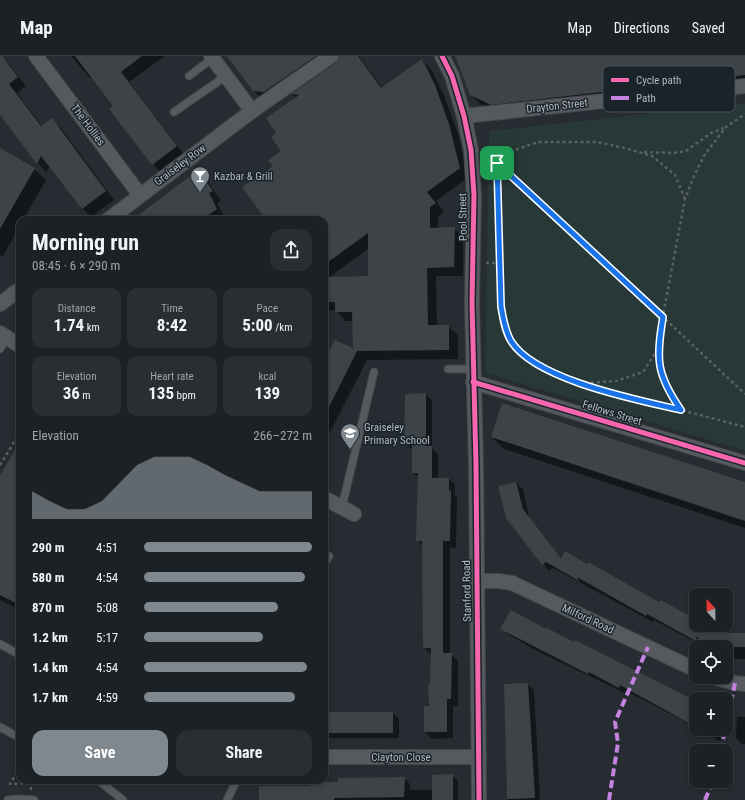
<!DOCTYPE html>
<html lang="en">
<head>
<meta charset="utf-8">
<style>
  :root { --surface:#1c2125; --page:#292e32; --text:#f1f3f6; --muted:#a0a3a7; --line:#3a3e42; --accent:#7f888f }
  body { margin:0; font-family:"Roboto Condensed",sans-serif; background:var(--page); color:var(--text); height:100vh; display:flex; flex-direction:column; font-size:15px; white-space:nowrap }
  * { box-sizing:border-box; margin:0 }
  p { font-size:13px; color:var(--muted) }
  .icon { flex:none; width:22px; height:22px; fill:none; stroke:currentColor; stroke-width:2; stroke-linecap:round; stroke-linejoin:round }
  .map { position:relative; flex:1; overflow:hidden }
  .sheet { position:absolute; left:16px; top:160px; width:312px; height:568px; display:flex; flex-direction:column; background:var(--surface); border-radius:12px; box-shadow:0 2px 6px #0003,0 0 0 1px var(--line) }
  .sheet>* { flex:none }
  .needle { width:26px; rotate:338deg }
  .controls { position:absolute; left:689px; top:532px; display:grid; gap:8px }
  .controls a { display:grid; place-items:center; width:44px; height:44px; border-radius:8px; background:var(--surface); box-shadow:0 2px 6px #0003,0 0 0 1px var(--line); font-size:20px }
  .pin { position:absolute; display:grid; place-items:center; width:34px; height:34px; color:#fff; margin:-17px; border-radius:8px; box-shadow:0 2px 6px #0006 }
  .round { display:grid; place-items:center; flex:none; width:42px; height:42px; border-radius:12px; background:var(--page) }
  .head { display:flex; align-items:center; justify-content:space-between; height:68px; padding:0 16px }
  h1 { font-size:22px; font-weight:700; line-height:30px }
  .figures { display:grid; grid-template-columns:repeat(3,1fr); gap:6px; height:68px; padding:4px 16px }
  .figures div { display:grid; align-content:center; border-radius:10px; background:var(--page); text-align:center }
  .figures b { font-size:17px; font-weight:700 }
  .figures small { font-size:11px; font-weight:400 }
  .figures p { font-size:11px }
  .chart { height:112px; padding:8px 16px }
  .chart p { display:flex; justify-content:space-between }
  .chart svg { width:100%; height:72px; margin-top:4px; fill:var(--accent); opacity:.7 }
  .primary-button { display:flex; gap:8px; margin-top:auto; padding:8px 16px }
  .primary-button a { flex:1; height:46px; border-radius:12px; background:var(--accent); color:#fff; font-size:16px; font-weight:700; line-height:46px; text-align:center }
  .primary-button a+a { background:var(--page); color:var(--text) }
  ul { padding:0 16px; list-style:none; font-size:13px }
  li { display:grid; grid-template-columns:64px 48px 1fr; align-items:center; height:30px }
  li i { height:10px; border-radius:5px; background:var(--accent) }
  header { display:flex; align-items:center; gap:24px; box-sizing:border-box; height:56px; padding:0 20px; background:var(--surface); border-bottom:1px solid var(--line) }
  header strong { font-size:19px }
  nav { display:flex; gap:22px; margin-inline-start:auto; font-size:14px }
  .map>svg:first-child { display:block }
</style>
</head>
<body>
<header>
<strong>Map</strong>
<nav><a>Map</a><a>Directions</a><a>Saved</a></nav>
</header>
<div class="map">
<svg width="745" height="744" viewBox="0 0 745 744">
  <rect width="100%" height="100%" fill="#262c31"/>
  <path fill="#273837" d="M745 47V395L485 317 489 75Z"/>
  <g fill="#0007" fill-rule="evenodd">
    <path d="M0 0 8 7 26 30 17 37 42 70 51 63 61 72 114 144 91 161 82 152 50 110 46 116 38 107 0 58Z"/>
    <path d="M71 0H165L129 26 185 100 162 118 153 108 115 50 92 20 90 22Z"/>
    <path d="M228 0H359L382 32 422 4 431 13 444 39 458 78 469 121 436 145 444 156 438 161V172H454L463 181V220H436L437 270H448L458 279V303L367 304 324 388V307L354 293 353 265H345L336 254 324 255V164H268L274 110 283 95 278 77 296 42 292 38 337 8 340 1 336 2 263 44 253 34ZM369 192V221L328 222Z"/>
    <path d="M456 0H745V29L501 57 480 48 471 39Z"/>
    <path d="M0 93 34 113 46 124 23 164H20V170L3 200 0 199Z"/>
    <path d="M197 115 207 124 221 145 217 147 225 162 223 164H133Z"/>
    <path d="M426 338 432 345V392L438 398V423H449L455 429V440L457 442 456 492H450V598L458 605V650H453V682L432 683 425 676 431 629 432 599 424 592 423 490 417 484 419 422 413 416 412 393 405 386Z"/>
    <path d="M492 381 745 428V472L504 393Z"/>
    <path d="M20 387V554L0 544V422Z"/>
    <path d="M516 427 523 433 529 461 562 503 696 564V569H711L728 578 745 579V603H732L726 600V591H709L702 587 701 589 654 564 653 566 553 512 549 515 507 462Z"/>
    <path d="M502 572 546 575 696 646V673H725L720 685 698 675 692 669 626 635 625 637 533 593 508 578Z"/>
    <path d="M528 628 534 634 540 744H507L505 629Z"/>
    <path d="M324 657H393L399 663V682H324Z"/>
    <path d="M737 661H745V688H742L736 682Z"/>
    <path d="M696 713V725H712L709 733 695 729 692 727Z"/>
    <path d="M452 719 458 725V744H260L339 727 404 722 410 728V734H433Z"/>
  </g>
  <g fill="#3e4348">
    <path d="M0 0H2L18 21 9 28 41 70 52 62 106 135 82 153 41 100 37 108 0 59Z"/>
    <path d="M75 0H142L121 16 177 90 152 109 109 53 113 50Z"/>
    <path d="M227 0H316L264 36 253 35Z"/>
    <path d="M339 0H358L381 32 422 3 435 29 449 68 460 112 427 136 436 147 430 151V172L455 171 454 211 427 212 428 269H449V294L357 295 324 361V305L335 284 353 292 352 256H335V246H324V221L368 220V177L324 209V164H266L242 131 273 110 268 104 281 95 271 81 276 77 266 62 299 39 291 38 336 7Z"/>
    <path d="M455 0H745V19L491 49 470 39Z"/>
    <path d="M0 92 35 112 0 173Z"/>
    <path d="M198 114 213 135 209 137 217 153 201 164H132Z"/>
    <path d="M426 337V390H432V422H449V435H451L450 485H443V597H452L451 643H447V676H424V650H429L428 628H430L431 592H423L422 485H416L418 417H412V386H404L405 338Z"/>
    <path d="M502 347 745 426V465L491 381Z"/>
    <path d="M20 385V549L0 539V420Z"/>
    <path d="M516 426 523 453 561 502 565 495 587 508 588 506 659 546 660 544 696 563V569H713L728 577H745V591H713L696 581V585L647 558 646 560 577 521 579 525 546 506 542 509 506 462 498 430Z"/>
    <path d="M511 554 546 573 547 572 574 586 575 584 696 645V671L620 629 619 632 589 616 588 618 500 573Z"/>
    <path d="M528 627 535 742 507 743 504 628Z"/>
    <rect x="324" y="656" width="69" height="21"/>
    <path d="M453 718V744H432V719Z"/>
    <path d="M405 721 404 741 334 742V744H259V730H310V726H338V722Z"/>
  </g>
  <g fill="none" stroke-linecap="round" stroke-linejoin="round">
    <defs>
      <g id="service">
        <path d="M189 20 213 2"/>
        <path d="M174 56 226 20"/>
        <path d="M0 293 7 281"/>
        <path d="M448 313H473"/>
        <path d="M342 451 374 316"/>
        <path d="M324 509 329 500"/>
        <path d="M0 588 20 599"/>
        <path d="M0 671 20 682"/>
        <path d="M98 724 123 744"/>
        <path d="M8 744 16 743 34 744"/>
        <path d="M227 744 237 724"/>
      </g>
      <g id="minor">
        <path d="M36 0 140 139"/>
        <path d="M211 0 252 55"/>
        <path d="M442 0 452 20 464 60 471 94 474 139 472 247 476 409 479 744"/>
        <path d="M464 60 745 30"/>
        <path d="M108 164 252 55 331 0"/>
        <path d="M0 248 20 233"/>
        <path d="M0 277 20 290"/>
        <path d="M473 326 745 407"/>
        <path d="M324 442 354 458"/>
        <path d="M477 525H499L512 527 696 614"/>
        <path d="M713 621 735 627 745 628"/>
        <path d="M324 701H479"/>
      </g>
    </defs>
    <use href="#service" stroke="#44484b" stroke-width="9"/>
    <use href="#minor" stroke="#44484b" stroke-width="16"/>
    <g stroke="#5a5f63" stroke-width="2.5" stroke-dasharray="3 3" stroke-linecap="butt">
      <path d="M644 96 673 97 686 95 711 77 726 71"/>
      <path d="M485 97 489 98 745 338"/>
      <path d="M685 143 675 119 652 100 625 92 597 86H538L501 99 497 107 501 250 504 268 511 286 540 311 561 320 638 345 681 354 745 371"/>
      <path d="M486 207H499"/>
      <path d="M585 327 616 325 643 316 658 293"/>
      <path d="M681 353C664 329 659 316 658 286L685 143 694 120 705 98 726 71 745 58"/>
      <path d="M0 409 20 376"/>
      <path d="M20 711 10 728 31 727"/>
      <path d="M48 724 53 727 55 724"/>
      <path d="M31 734V727H37L38 724"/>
    </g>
    <use href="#service" stroke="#565a5f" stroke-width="7"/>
    <use href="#minor" stroke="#565a5f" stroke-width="14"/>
    <g stroke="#c483df" stroke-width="4" stroke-dasharray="8 4" stroke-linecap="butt">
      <path d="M726 670 735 627"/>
      <path d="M721 695 725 673"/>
      <path d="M609 744 618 687 615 666 648 591"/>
      <path d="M705 744 713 725"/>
    </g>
    <defs>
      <g id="cycleway">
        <path d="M442 0 452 20 464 60 471 94 474 139 472 247 476 409 479 744"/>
        <path d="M473 326 745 407"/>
      </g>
    </defs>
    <use href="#cycleway" stroke="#1b232a" stroke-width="8"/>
    <use href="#cycleway" stroke="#f766af" stroke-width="5"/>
  </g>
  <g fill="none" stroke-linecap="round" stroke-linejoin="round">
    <defs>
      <path id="route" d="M497 107 663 261C656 303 656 318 681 354 638 344 535 324 511 285 505 275 503 262 501 250Z"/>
    </defs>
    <use href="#route" stroke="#fff" stroke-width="8"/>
    <use href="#route" stroke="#1a73e8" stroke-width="5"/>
  </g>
  <defs>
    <symbol id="bar-pin" viewBox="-11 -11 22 30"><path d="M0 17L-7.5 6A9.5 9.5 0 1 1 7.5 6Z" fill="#7f888f" stroke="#1b232a"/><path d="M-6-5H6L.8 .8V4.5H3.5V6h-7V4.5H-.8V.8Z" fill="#fff"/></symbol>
    <symbol id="school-pin" viewBox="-11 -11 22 30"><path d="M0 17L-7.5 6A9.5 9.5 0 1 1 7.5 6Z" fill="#7f888f" stroke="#1b232a"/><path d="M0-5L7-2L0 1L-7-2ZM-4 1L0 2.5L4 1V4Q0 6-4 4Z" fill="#fff"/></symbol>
  </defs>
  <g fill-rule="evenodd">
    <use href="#bar-pin" x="189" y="109" width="22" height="30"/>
    <use href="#school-pin" x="339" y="366" width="22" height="30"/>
  </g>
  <g text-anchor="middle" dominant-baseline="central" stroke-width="3" stroke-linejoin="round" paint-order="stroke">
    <g font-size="11" fill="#afb9c2" stroke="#1b232a">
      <text transform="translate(557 50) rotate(-6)">Drayton Street</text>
      <text transform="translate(88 69) rotate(53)">The Hollies</text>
      <text transform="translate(180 109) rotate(-37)">Graiseley Row</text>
      <text transform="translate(463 161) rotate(-91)">Pool Street</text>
      <text transform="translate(612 357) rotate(17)">Fellows Street</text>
      <text transform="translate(467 535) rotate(-91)">Stanford Road</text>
      <text transform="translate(588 563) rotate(25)">Milford Road</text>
      <text x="401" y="701">Clayton Close</text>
    </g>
    <g font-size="11" fill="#afb9c2" stroke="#1b232a" text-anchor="start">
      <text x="214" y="120">Kazbar &amp; Grill</text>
      <text x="364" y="371">Graiseley<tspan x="364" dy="13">Primary School</tspan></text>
    </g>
  </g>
  <rect x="603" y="10" width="132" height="46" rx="6" fill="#1b232a" stroke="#475058" stroke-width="1"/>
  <rect x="611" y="22" width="18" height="4" fill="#f766af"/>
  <rect x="611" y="40" width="18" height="4" fill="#c483df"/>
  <g font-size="11" fill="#afb9c2">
    <text x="636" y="28">Cycle path</text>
    <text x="636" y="46">Path</text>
  </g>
</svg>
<div class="controls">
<a><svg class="needle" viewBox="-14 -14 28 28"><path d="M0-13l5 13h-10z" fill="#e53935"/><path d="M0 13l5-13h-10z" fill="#a0a3a7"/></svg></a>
<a><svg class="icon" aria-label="locate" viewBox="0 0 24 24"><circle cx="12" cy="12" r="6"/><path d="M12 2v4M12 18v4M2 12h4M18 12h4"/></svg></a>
<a>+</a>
<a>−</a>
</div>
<div class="pin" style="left:497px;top:107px;background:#1e9e55"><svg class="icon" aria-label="arrive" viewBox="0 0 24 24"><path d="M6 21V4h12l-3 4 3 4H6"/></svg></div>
<section class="sheet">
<div class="head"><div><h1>Morning run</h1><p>08:45 · 6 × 290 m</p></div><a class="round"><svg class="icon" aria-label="share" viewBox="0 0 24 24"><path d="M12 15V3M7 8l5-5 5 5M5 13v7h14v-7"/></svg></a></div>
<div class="figures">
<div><p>Distance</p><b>1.74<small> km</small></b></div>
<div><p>Time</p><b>8:42</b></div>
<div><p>Pace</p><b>5:00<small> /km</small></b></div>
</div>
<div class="figures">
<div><p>Elevation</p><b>36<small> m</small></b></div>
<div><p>Heart rate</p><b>135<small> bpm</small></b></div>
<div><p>kcal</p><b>139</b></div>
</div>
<div class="chart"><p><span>Elevation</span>266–272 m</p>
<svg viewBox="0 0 160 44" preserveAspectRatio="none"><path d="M0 44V27L10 33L20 38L30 38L40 33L50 22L60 11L70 6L80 6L90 6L100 11L110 17L120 22L130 27L140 27L150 27L160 27V44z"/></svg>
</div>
<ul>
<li><b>290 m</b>4:51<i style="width:100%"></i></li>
<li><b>580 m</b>4:54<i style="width:96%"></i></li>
<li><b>870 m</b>5:08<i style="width:80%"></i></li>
<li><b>1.2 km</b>5:17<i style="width:71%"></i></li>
<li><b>1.4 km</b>4:54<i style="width:97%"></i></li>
<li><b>1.7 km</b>4:59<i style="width:90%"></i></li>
</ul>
<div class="primary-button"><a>Save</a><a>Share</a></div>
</section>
</div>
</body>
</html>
